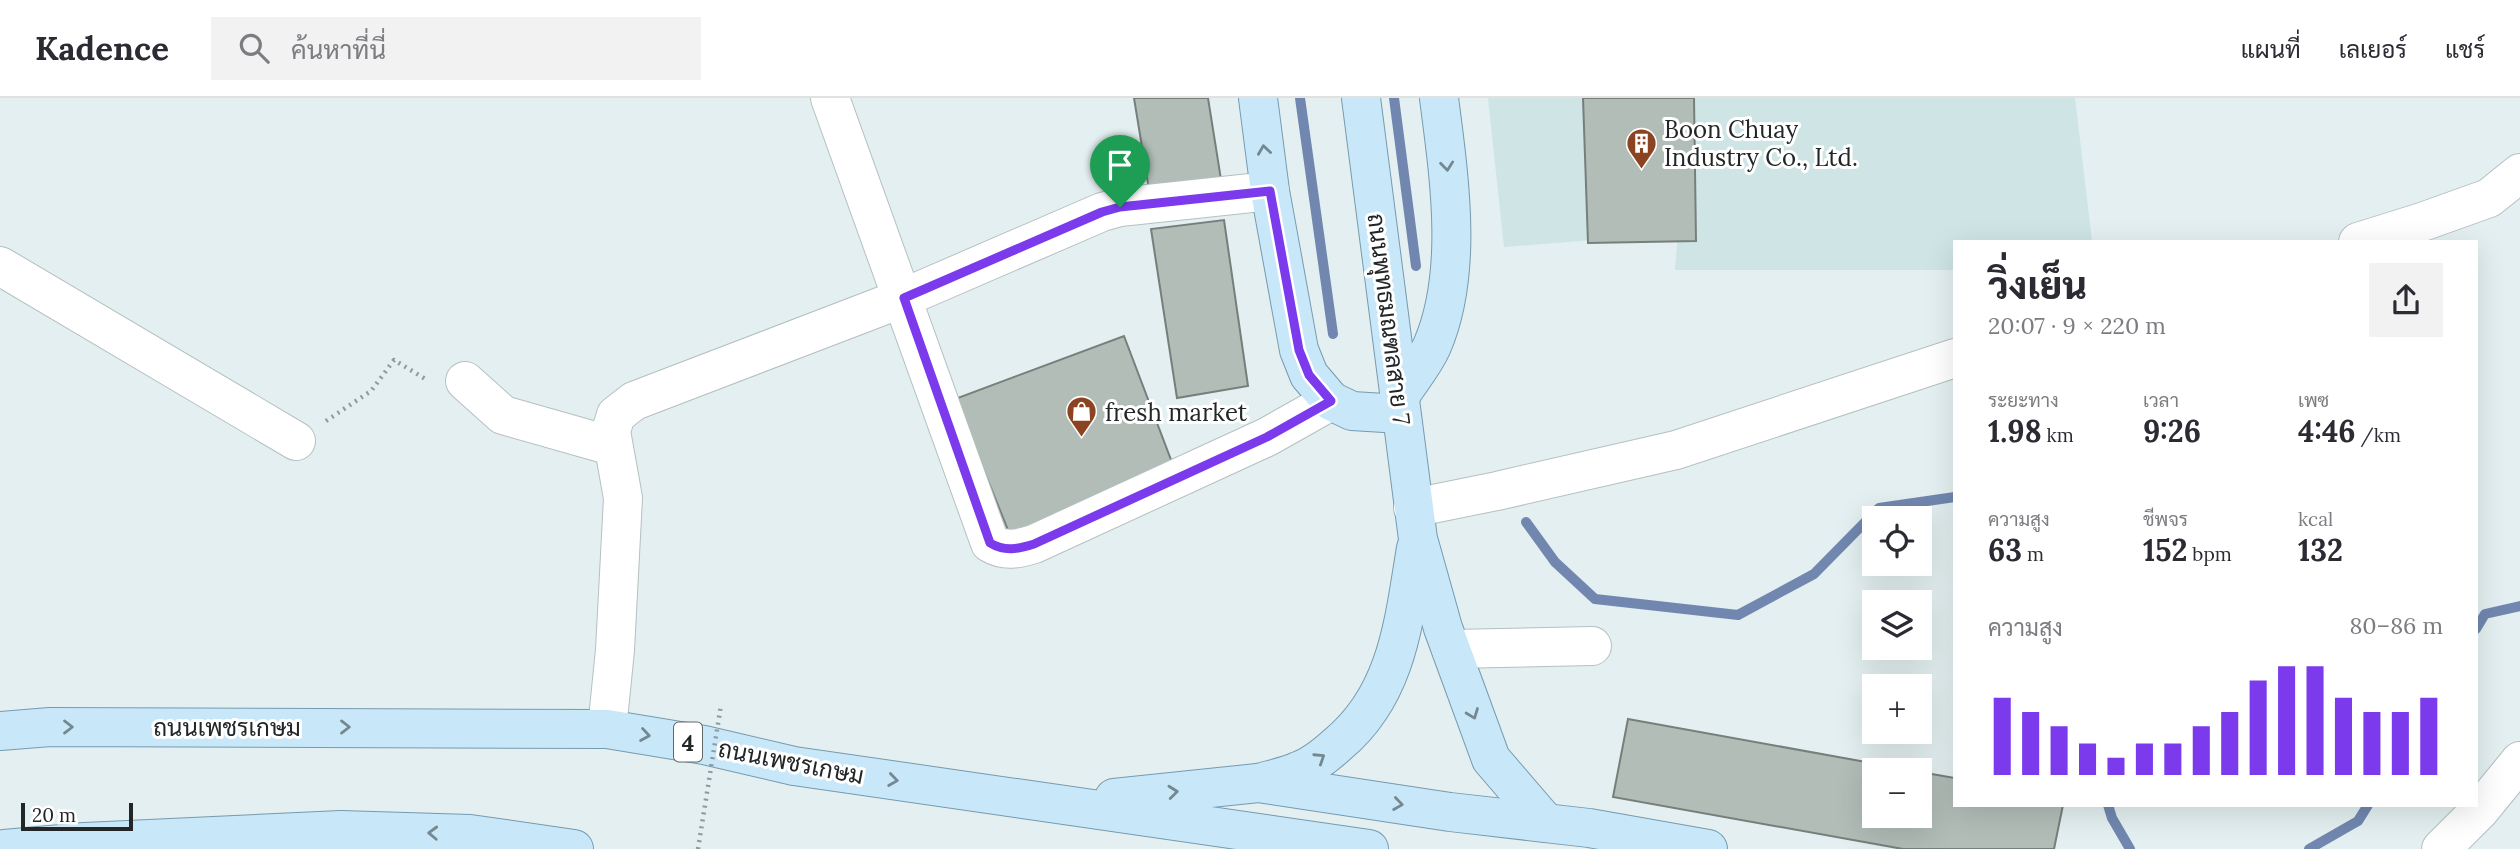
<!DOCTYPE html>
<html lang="th">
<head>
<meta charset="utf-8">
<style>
  :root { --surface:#fff; --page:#f2f2f3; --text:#2b2b33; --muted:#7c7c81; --line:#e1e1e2; --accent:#7c3aed }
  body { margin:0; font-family:Lora,Sarabun,serif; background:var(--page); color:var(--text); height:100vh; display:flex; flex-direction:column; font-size:26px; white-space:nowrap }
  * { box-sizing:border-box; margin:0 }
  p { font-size:23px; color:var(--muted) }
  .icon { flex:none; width:38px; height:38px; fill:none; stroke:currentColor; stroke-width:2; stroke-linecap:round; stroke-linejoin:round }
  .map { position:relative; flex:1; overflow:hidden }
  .drawer { position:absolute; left:1953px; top:142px; width:525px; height:567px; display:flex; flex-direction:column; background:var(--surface); border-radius:0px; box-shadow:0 7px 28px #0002 }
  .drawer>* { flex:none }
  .buttons { position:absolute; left:1862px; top:408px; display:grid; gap:14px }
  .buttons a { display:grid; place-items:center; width:70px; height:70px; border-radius:0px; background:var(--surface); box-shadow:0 7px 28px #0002; font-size:35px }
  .scale { position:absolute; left:21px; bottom:18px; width:112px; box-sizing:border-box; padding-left:7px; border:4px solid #222627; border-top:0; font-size:19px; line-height:24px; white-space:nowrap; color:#222627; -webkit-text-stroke:5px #fff; paint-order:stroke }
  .pin { position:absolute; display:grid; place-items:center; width:60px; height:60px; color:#fff; margin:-72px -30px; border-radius:50% 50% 50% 0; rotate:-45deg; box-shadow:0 0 7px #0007 }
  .pin .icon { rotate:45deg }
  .round { display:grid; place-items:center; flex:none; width:74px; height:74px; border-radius:0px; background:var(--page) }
  .head { display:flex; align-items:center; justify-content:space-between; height:119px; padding:0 35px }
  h1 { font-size:38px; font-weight:800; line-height:52px }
  .stats { display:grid; grid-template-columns:repeat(3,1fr); gap:10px; height:119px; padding:7px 35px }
  .stats div { display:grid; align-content:center }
  .stats b { font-size:30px; font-weight:800 }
  .stats small { font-size:19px; font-weight:400 }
  .stats p { font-size:19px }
  .chart { height:196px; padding:14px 35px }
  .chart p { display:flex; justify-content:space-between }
  .chart svg { width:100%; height:126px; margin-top:7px; stroke:var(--accent); stroke-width:6 }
  header { display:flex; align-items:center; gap:42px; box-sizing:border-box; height:98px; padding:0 35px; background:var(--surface); border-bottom:2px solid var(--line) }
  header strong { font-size:33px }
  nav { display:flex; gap:38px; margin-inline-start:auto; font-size:24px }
  .search { width:490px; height:63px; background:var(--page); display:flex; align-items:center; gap:18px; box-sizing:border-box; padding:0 24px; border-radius:0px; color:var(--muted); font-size:26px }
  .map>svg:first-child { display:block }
</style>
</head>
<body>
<header>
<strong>Kadence</strong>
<div class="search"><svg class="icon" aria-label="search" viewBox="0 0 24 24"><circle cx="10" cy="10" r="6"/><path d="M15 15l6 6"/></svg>ค้นหาที่นี่</div>
<nav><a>แผนที่</a><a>เลเยอร์</a><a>แชร์</a></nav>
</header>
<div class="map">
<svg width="2520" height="751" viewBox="0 0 2520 751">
  <rect width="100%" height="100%" fill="#e3eff0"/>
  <path fill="#cee4e5" d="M1488 0H2075L2092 143 1955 144V172H1675L1678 135 1504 149Z"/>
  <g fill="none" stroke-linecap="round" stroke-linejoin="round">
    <g stroke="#7187af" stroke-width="10">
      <path d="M1300 0 1333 236"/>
      <path d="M1394 0 1416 168"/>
      <path d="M1526 424 1555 464 1595 501 1738 517 1814 476 1879 410 1955 399"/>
      <path d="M2476 531 2485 516 2520 508"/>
      <path d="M2108 707 2112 720 2130 751"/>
      <path d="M2309 751 2358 723 2368 707"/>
    </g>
  </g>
  <g fill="#b2bdb8" stroke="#767f7b" stroke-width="2">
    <path d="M1134 0H1208L1223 94 1150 98Z"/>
    <path d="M1583 0H1694L1696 143 1588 145Z"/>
    <path d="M1224 122 1248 288 1177 300 1151 131Z"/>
    <path d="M1124 238 1176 375 1010 437 955 301Z"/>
    <path d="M1628 621 1910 672H1874V718H1920V674L1955 680V707H2063L2054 751H1903L1613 699Z"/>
  </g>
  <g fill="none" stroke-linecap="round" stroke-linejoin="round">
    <defs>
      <g id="minor">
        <path d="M830 0 990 445C1005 454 1018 451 1034 446L1267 339 1331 303"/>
        <path d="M2358 144 2422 124 2489 100 2520 75"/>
        <path d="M0 168 296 343"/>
        <path d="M465 283 503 317 612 348"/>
        <path d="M1413 410 1497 393 1676 352 1955 260"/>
        <path d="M1451 551 1592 548"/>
        <path d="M607 631 615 552 623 400 611 333 616 317 634 303 903 200 1102 114 1120 109 1270 93"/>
        <path d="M2441 751 2480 712 2520 663"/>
      </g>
      <g id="major">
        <path d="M1258 0 1270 93 1299 252 1309 277 1331 303 1352 313 1401 316"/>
        <path d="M1361 0 1418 441 1443 530 1491 661 1546 725"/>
        <path d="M1400 298C1410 282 1424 266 1432 248 1464 174 1449 78 1439 0"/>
        <path d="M0 633 50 629 607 631 704 647 794 668 1369 751"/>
        <path d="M1262 684C1273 681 1287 678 1298 673 1312 668 1327 656 1338 646 1398 596 1404 522 1416 450"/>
        <path d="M1114 700 1258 685 1450 714 1589 730 1708 751"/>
        <path d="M4 751 85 744 341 732 470 736 574 751"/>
      </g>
    </defs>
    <use href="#minor" stroke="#b5c0c1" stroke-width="40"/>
    <use href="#major" stroke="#769aae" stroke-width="40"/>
    <path stroke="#91999a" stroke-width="4.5" stroke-dasharray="2 5" stroke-linecap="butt" d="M326 323 371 293 394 262 427 282"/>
    <use href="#minor" stroke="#fff" stroke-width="38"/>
    <use href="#major" stroke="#c8e8fa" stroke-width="38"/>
    <path stroke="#91999a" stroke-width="4.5" stroke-dasharray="2 5" stroke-linecap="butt" d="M698 751 721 607"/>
  </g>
  <defs><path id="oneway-chevron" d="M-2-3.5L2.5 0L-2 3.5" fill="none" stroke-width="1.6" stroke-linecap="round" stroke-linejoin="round" transform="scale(1.75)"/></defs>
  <g stroke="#758790">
    <use href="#oneway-chevron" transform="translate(1264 52) rotate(-98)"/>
    <use href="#oneway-chevron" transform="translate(1447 68) rotate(84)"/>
    <use href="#oneway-chevron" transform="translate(1473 616) rotate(69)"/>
    <use href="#oneway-chevron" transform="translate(68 629)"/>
    <use href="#oneway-chevron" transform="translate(345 629)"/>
    <use href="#oneway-chevron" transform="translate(645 637) rotate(9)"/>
    <use href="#oneway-chevron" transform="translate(1320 660) rotate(-33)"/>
    <use href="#oneway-chevron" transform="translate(893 682) rotate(8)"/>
    <use href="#oneway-chevron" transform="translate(1173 694) rotate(-6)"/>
    <use href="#oneway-chevron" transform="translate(1398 706) rotate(8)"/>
    <use href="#oneway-chevron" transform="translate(433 735) rotate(-178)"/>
  </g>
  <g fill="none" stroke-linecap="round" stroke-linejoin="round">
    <defs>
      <path id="route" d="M1270 93 1299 252 1309 277 1331 303 1267 339 1034 446C1018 451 1005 454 990 445L904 200 1102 114 1120 109Z"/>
    </defs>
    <use href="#route" stroke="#fff" stroke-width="14"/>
    <use href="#route" stroke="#7c3aed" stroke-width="9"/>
  </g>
  <defs>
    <symbol id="building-pin" viewBox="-11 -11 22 30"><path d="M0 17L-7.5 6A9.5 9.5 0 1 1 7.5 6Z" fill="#8b4321" stroke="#fff"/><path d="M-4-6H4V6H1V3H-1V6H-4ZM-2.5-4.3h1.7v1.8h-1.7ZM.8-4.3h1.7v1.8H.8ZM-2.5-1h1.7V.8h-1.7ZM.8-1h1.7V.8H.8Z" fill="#fff"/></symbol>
    <symbol id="shop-pin" viewBox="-11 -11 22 30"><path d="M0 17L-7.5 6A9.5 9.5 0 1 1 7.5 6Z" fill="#8b4321" stroke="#fff"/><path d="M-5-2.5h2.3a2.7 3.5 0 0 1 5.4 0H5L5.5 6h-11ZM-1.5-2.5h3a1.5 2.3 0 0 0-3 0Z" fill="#fff"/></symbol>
  </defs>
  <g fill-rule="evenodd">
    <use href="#building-pin" x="1624" y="28" width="35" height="47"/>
    <use href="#shop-pin" x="1064" y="296" width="35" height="47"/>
  </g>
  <g text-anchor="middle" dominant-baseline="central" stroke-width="6" stroke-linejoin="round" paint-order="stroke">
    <rect fill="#fff" stroke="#646768" stroke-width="2" x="674" y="624.5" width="28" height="39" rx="5"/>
    <g font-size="23" font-weight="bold" fill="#222627">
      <text x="688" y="644">4</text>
    </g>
    <g font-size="24" fill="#222627" stroke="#fff" text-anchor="start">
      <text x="1664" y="31">Boon Chuay<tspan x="1664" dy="28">Industry Co., Ltd.</tspan></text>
      <text x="1105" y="314">fresh market</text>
    </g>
    <g font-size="24" fill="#222627" stroke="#fff">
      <text transform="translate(1389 221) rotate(83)">ถนนพุทธมณฑลสาย 7</text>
      <text x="227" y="629">ถนนเพชรเกษม</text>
      <text transform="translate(791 664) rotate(11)">ถนนเพชรเกษม</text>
    </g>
  </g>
</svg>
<div class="buttons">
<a><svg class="icon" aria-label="locate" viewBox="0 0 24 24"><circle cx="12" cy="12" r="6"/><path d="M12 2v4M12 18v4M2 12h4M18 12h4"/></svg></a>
<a><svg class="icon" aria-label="layers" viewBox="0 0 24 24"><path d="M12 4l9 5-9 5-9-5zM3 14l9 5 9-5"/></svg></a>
<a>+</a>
<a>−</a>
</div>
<div class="scale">20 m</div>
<div class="pin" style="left:1120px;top:109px;background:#1e9e55"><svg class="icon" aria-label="arrive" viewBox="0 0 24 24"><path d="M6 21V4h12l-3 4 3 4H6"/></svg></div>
<section class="drawer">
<div class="head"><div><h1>วิ่งเย็น</h1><p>20:07 · 9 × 220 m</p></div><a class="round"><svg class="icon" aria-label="share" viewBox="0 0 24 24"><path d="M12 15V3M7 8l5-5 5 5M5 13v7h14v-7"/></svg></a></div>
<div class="stats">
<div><p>ระยะทาง</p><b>1.98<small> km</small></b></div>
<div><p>เวลา</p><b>9:26</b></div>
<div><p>เพซ</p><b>4:46<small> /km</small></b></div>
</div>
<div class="stats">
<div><p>ความสูง</p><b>63<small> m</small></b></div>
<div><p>ชีพจร</p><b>152<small> bpm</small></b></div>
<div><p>kcal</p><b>132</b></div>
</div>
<div class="chart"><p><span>ความสูง</span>80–86 m</p>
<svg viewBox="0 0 160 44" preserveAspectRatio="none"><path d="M5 44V17M15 44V22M25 44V27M35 44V33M45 44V38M55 44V33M65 44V33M75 44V27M85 44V22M95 44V11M105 44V6M115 44V6M125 44V17M135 44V22M145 44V22M155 44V17"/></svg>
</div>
</section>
</div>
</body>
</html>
